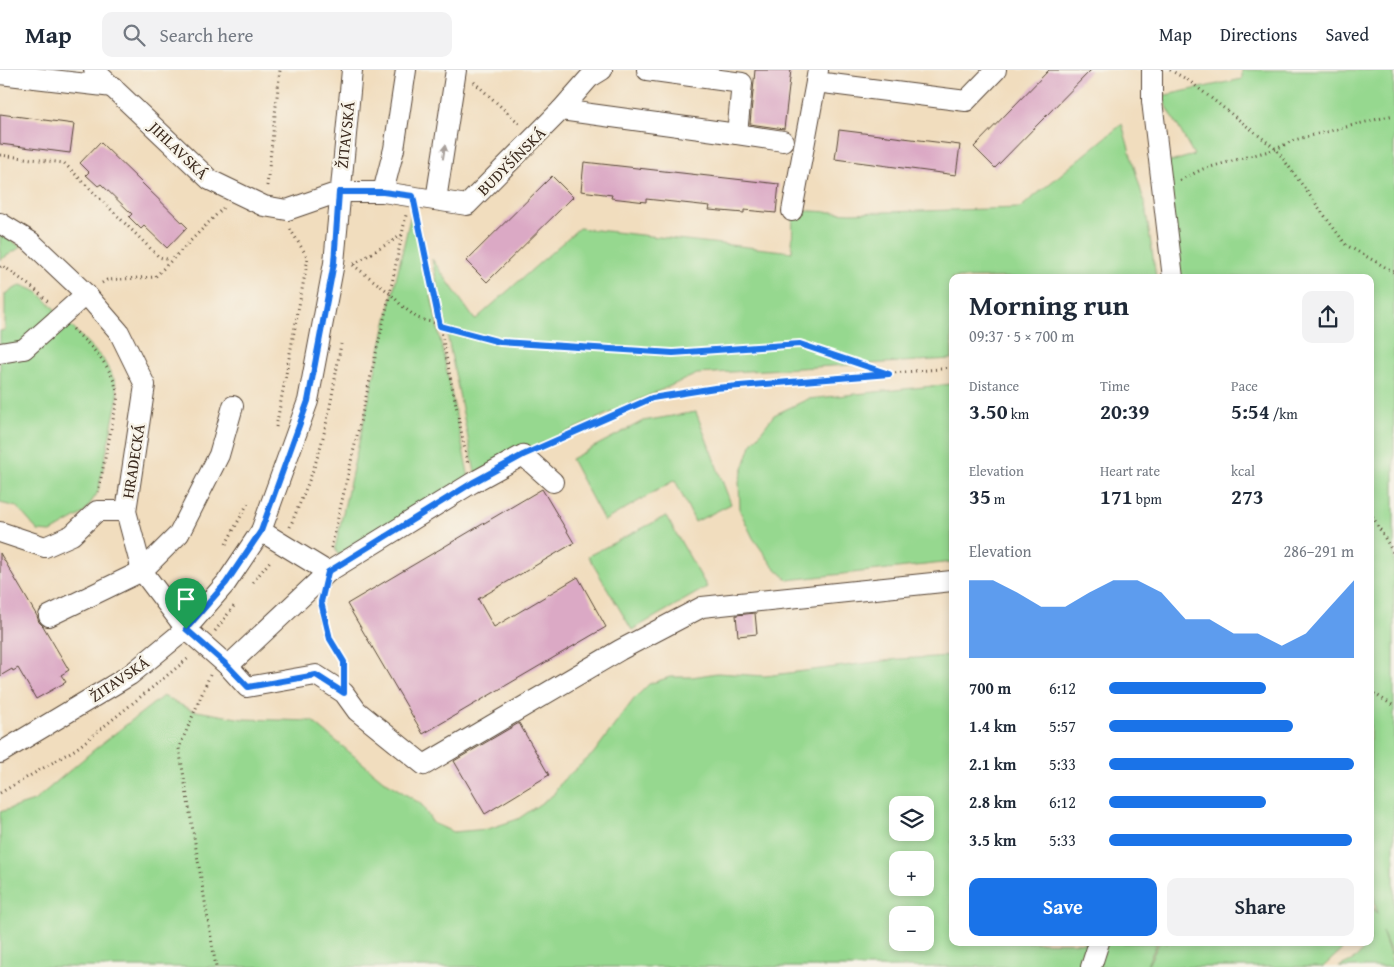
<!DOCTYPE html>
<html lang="en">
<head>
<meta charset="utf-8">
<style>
  :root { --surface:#fff; --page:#f2f2f3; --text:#1f2937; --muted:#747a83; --line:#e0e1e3; --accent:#1a73e8 }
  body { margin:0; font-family:"Gentium Book Plus",serif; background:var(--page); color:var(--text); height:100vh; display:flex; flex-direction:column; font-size:19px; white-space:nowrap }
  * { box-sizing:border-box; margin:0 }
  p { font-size:16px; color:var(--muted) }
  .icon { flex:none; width:28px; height:28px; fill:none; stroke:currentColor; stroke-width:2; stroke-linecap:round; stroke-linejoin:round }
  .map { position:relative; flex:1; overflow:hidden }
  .side { position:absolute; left:949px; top:204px; width:425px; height:672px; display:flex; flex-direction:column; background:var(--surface); border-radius:10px; box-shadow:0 2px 8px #0003 }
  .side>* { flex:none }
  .controls { position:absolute; left:889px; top:726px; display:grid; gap:10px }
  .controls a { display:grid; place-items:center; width:45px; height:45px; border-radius:10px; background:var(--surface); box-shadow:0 2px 8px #0003; font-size:25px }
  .pin { position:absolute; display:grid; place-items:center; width:42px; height:42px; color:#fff; margin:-51px -21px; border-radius:50% 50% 50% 0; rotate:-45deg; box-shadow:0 0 5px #0007 }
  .pin .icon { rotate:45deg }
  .round { display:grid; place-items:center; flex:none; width:52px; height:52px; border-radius:10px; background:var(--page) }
  .summary { display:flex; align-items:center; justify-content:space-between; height:85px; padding:0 20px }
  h1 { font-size:28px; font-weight:700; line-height:38px }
  .stats { display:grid; grid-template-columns:repeat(3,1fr); gap:8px; height:85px; padding:5px 20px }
  .stats div { display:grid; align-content:center }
  .stats b { font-size:21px; font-weight:700 }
  .stats small { font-size:14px; font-weight:400 }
  .stats p { font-size:14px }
  .chart { height:140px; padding:10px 20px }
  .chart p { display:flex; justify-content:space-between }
  .chart svg { width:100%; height:90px; margin-top:5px; fill:var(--accent); opacity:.7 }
  .action { display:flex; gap:10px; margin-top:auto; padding:10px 20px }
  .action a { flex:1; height:58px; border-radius:10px; background:var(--accent); color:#fff; font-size:20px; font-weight:700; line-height:58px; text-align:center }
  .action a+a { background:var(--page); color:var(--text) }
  ul { padding:0 20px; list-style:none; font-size:16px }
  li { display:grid; grid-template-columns:80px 60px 1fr; align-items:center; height:38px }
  li i { height:12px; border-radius:6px; background:var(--accent) }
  header { display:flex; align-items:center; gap:30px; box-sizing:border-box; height:70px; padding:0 25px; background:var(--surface); border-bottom:1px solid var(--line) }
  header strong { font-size:24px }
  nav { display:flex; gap:28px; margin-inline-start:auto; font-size:18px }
  .search { width:350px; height:45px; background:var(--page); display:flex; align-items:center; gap:12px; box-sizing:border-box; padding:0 18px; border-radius:10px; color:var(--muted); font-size:19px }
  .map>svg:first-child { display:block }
</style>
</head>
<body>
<header>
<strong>Map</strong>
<div class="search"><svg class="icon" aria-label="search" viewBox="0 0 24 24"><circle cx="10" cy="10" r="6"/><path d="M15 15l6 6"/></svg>Search here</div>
<nav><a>Map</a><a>Directions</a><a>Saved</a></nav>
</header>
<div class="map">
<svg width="1394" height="897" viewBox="0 0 1394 897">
  <rect width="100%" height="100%" fill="#f7f3e8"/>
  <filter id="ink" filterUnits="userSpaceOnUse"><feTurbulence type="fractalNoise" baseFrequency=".02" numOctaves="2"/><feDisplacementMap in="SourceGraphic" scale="10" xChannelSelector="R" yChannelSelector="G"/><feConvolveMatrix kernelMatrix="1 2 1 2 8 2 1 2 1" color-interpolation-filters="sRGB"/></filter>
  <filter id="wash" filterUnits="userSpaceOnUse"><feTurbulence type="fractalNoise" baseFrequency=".0096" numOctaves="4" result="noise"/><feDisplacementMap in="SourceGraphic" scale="20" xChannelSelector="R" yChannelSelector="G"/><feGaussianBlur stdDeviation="1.12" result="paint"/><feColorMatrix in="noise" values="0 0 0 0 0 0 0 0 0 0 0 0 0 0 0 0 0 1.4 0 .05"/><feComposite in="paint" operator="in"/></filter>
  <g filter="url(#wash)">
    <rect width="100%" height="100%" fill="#f1ddbe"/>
    <g fill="#96d88f" stroke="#688156" fill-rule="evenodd">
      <path d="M1242 0H1394V890L1382 861 1394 897H1339C1353 889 1360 890 1365 873L1370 872V823L1372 836 1377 844 1370 806V208L1179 207 1166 93 1194 85 1161 26 1242 9Z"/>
      <path d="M1122 54 1145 135 1156 207 952 208V289L697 304 475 403 432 189 475 250 579 158 792 182 793 140 851 143 1020 138Z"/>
      <path d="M412 139H413L469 408 338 485 335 478Z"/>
      <path d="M0 163 21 177 0 190Z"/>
      <path d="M21 215 38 222 103 289 115 311 118 326 98 422 84 443 51 462 38 461 17 437 0 433V261L5 260V224Z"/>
      <path d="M952 314V492L788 510 773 496 753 468 740 441 739 411 751 375 774 345 808 329Z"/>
      <path d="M696 342 731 434 695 452 675 410 604 451 571 389 643 351Z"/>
      <path d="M666 446 707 517 632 560 588 486Z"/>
      <path d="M952 586V872L1157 873 1146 897H0V742L34 731 95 679 163 626 191 640 243 649 312 651 383 710 421 734 433 753 453 762 488 759 518 749 553 725 562 711 593 684 634 629 649 614 670 607H692L717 603 765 606 899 589ZM898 735H925V762H898ZM898 790H925V818H898ZM898 845H925V872H898Z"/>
      <path d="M1159 873V872L1347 873 1346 876 1323 897H1147Z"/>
    </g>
    <g id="blocks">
      <g fill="#dba9c5">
        <path d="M755 0H791L784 59 750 54Z"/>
        <path d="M1049 0H1091L995 98 974 77Z"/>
        <path d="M0 44 74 54 70 83 0 74Z"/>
        <path d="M839 60 960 75 956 105 835 89Z"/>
        <path d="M100 72 187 157 167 178 144 156 141 159 129 147 132 144 101 114 98 116 86 105 89 102 80 93Z"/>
        <path d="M584 92 779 114 776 143 744 140V143L709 140 710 136 646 129V132L611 128 612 125 581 121Z"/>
        <path d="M552 106 573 127 487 212 466 191Z"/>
        <path d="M542 419 574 473 478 529 494 557 578 507 606 557 423 664 347 534Z"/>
        <path d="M0 483 37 546 39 552 43 556 69 600 61 605 66 612 36 629 18 598 13 601 12 599 0 606Z"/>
        <path d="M755 543 757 564 738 566 736 545Z"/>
        <path d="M519 653 549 705 485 744 454 691Z"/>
      </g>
    </g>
  </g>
  <g filter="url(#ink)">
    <use href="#blocks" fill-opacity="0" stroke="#564536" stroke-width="1"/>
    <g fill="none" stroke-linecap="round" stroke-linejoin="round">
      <defs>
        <g id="minor">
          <path d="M94 0 210 110 264 136 287 140 339 122H383L467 135 561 40 737 64 783 71"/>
          <path d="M647 0 742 13 737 64"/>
          <path d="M818 0 816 12 966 31 996 0"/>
          <path d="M1152 0V31L1173 208"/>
          <path d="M0 4 113 17"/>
          <path d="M561 40 589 8 602 0"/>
          <path d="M383 122 394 79 406 0"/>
          <path d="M436 130 456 0"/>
          <path d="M792 141 816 12"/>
          <path d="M0 153 31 172 86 224 119 262 145 315 126 441 142 501 186 559 228 596 247 617 316 605 344 623 357 641 424 695 620 580 702 537 952 511"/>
          <path d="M0 283 24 279 86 224"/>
          <path d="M0 462 45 477 72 465 97 441H126"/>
          <path d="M328 502 472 413 523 385 553 412"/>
          <path d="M49 546 142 501 179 464 219 385 233 336"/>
          <path d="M228 596 328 502 261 461"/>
          <path d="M0 683 130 605 186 559 226 513 261 461 308 331 334 193 352 0"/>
          <path d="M1091 897 1099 872"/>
        </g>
      </defs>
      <use href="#minor" stroke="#564536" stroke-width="22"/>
      <g stroke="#564536" stroke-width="3" stroke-dasharray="1 4" stroke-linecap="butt">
        <path d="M1170 0 1188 10 1276 79 1346 175 1394 202"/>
        <path d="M474 12 521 55"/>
        <path d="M0 85 64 93 159 187 170 190"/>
        <path d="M1180 110 1203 99 1276 79 1294 70 1394 45"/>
        <path d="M267 116 280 0"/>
        <path d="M418 146 468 395"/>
        <path d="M354 194 402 165"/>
        <path d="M353 195 390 223 401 235 417 248 500 272 673 283 800 274 889 304"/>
        <path d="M0 197 2 195 38 222 48 232"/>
        <path d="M102 213 107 210 155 207 223 138"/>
        <path d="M73 259C94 280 112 295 118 326L98 422"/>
        <path d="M276 357 308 188 290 159"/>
        <path d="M542 377 652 328 715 318 952 298"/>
        <path d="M1370 442 1394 484"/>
        <path d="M290 457C301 430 313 404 321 375 330 342 335 308 341 274"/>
        <path d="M226 474 249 431"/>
        <path d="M331 478 390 223 406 145"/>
        <path d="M253 512 271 490"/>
        <path d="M178 515 185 518 198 513"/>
        <path d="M322 533 330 569 344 593V600"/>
        <path d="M215 561 234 536"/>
        <path d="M210 605 179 678 216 897"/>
        <path d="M1370 621 1394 636"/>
        <path d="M0 723 76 679 190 587"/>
      </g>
      <use href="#minor" stroke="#fff" stroke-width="20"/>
    </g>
    <defs><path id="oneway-solid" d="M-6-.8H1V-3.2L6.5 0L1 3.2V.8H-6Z" transform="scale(1.25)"/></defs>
    <use fill="#a79f9a" href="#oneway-solid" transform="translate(444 82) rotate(-81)"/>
  </g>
  <g fill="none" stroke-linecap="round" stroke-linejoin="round" filter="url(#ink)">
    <defs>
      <path id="route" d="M339 122H383L413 126 440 256 500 272 673 283 800 274 889 304 715 318 652 328 523 385 472 413 328 502 321 532 330 569 344 592V623L316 605 248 617 228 596 186 559 226 513 261 461 308 331 334 193Z"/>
    </defs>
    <use href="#route" stroke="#fff" stroke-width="10"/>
    <use href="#route" stroke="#1a73e8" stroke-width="6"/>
  </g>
  <g text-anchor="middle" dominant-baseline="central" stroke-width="5" stroke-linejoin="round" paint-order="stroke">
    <g font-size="16" fill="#3b2a1e" stroke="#f7f3e8">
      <text transform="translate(345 65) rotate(-84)">ŽITAVSKÁ</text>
      <text transform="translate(179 80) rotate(44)">JIHLAVSKÁ</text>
      <text transform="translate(511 91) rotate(-45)">BUDYŠÍNSKÁ</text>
      <text transform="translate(133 391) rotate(-81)">HRADECKÁ</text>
      <text transform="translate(119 609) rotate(-34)">ŽITAVSKÁ</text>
    </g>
  </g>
</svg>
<div class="controls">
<a><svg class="icon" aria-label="layers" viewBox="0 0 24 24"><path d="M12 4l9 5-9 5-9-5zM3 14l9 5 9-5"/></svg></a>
<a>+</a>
<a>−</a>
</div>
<div class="pin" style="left:186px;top:559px;background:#1e9e55"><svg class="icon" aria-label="arrive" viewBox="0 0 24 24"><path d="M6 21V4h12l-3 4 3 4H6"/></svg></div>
<section class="side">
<div class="summary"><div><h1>Morning run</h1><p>09:37 · 5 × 700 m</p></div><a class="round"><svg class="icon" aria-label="share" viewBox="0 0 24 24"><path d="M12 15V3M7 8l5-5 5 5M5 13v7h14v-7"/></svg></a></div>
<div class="stats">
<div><p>Distance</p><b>3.50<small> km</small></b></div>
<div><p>Time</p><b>20:39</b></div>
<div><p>Pace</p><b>5:54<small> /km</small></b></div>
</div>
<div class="stats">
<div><p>Elevation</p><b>35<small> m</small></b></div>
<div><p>Heart rate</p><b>171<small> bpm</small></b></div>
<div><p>kcal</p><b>273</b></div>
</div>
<div class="chart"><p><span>Elevation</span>286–291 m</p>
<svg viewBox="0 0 160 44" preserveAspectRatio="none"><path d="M0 44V6L10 6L20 12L30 19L40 19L50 12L60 6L70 6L80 12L90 25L100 25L110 32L120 32L130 38L140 32L150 19L160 6V44z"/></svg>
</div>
<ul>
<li><b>700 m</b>6:12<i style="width:64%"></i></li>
<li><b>1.4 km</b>5:57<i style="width:75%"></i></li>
<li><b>2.1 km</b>5:33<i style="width:100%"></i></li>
<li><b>2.8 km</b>6:12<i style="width:64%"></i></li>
<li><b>3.5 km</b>5:33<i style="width:99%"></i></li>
</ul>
<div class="action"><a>Save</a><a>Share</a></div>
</section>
</div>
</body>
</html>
